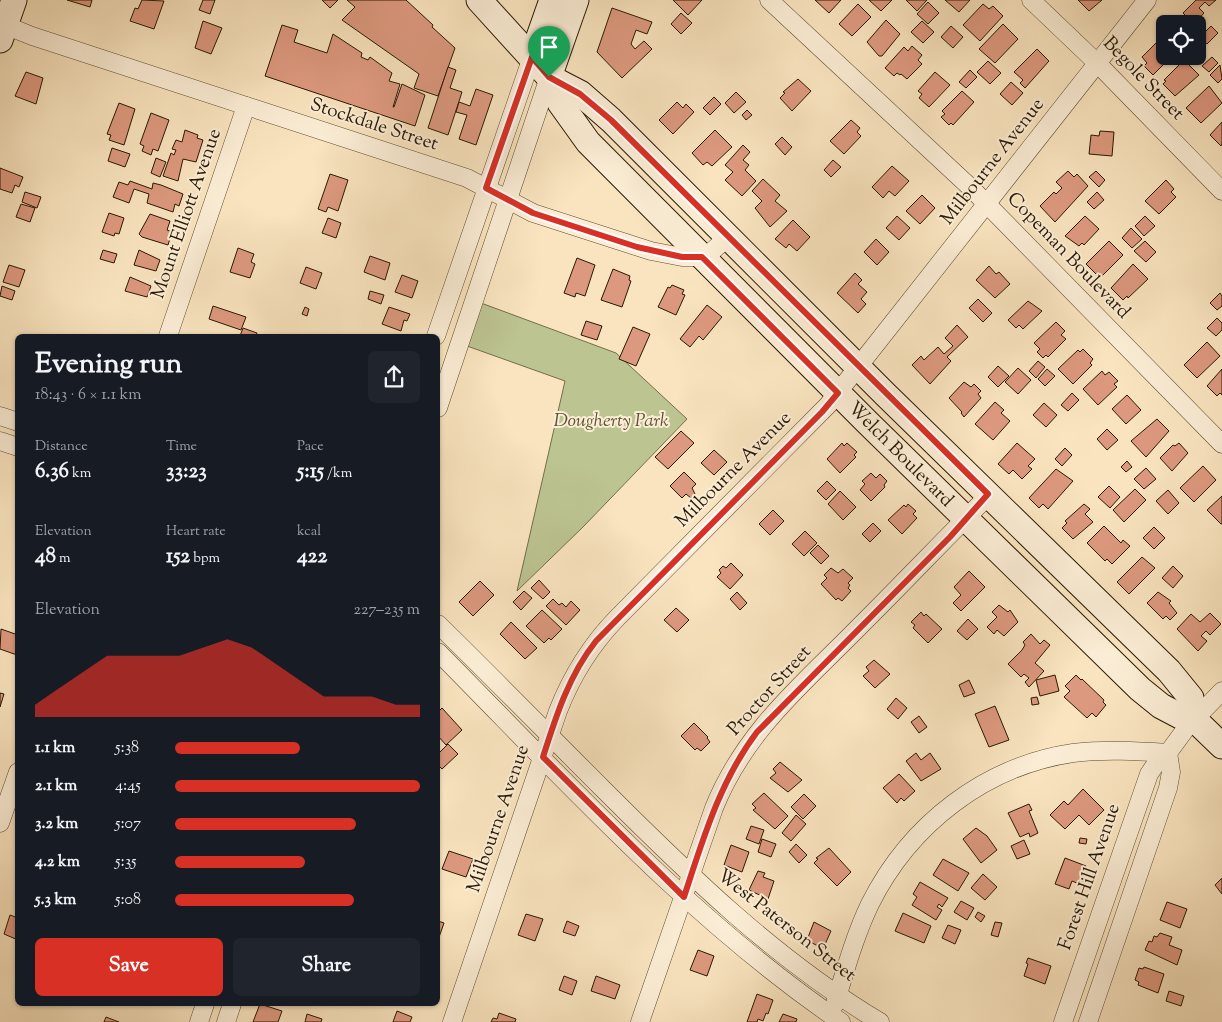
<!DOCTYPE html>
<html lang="en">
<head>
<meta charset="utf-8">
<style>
  :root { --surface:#171b24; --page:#20242c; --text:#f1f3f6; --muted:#9ea1a6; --accent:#d93025 }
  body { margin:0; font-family:"Sorts Mill Goudy",serif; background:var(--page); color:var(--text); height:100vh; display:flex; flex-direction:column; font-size:19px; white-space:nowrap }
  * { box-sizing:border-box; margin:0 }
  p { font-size:16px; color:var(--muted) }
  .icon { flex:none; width:28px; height:28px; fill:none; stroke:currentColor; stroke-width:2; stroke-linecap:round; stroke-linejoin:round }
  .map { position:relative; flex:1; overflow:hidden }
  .panel { position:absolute; left:15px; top:334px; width:425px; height:672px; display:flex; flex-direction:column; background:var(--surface); border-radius:8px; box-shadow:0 1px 4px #0004 }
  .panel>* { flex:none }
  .tools { position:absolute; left:1156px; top:15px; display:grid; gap:10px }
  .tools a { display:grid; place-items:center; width:50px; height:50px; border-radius:8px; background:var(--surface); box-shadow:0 1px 4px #0004; font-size:25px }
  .pin { position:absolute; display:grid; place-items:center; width:42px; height:42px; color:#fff; margin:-51px -21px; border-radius:50% 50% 50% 0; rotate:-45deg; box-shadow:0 0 5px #0007 }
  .pin .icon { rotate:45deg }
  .round { display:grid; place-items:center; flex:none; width:52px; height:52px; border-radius:8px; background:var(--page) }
  .headline { display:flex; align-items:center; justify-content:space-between; height:85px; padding:0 20px }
  h1 { font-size:28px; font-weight:800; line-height:38px }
  .figures { display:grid; grid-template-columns:repeat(3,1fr); gap:8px; height:85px; padding:5px 20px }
  .figures div { display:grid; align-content:center }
  .figures b { font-size:21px; font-weight:800 }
  .figures small { font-size:14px; font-weight:400 }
  .figures p { font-size:14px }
  .chart { height:140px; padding:10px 20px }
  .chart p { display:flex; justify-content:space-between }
  .chart svg { width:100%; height:90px; margin-top:5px; fill:var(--accent); opacity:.7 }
  .button { display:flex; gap:10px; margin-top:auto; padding:10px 20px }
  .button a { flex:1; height:58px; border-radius:8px; background:var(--accent); color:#fff; font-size:20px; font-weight:800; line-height:58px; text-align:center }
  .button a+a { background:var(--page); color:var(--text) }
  ul { padding:0 20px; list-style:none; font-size:16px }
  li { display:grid; grid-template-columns:80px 60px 1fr; align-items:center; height:38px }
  li i { height:12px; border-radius:6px; background:var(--accent) }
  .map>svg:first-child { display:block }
</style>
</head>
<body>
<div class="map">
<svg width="1222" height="1022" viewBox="0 0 1222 1022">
  <rect width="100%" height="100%" fill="#f9e4bf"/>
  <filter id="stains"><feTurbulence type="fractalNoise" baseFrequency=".004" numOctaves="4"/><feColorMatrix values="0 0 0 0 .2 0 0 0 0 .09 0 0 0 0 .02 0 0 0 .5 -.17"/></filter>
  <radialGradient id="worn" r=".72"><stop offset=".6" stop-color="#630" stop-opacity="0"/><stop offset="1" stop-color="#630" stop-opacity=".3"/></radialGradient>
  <path fill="#bcc492" stroke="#726e4a" d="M481 303 616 353 687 419 583 527 517 591 565 381 467 346Z"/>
  <g fill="#dd997f" stroke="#281802">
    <path d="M67 0H92L90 7Z"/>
    <path d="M142 0 164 1 154 29 130 21 135 8 138 9Z"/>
    <path d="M203 0H215L210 14 199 10Z"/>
    <path d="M322 0H338L330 8Z"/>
    <path d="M347 0H406L433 25 432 27 455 48 438 96 414 88 419 74 342 20 355 7Z"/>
    <path d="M673 0H702L688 15Z"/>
    <path d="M815 0H841L829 13Z"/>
    <path d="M869 0H892L881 11Z"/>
    <path d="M906 0H927L917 11Z"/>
    <path d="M945 0H970L959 12Z"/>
    <path d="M1078 0H1102L1089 11Z"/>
    <path d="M1196 0H1216L1209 6 1205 2 1199 8 1204 13 1194 24 1183 13Z"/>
    <path d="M928 2 939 13 928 24 917 14Z"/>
    <path d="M858 4 871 17 852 36 839 24Z"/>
    <path d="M983 4 989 9 993 6 1003 16 980 41 963 25Z"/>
    <path d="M612 8 652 22 647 34 636 30 631 44 635 49 644 41 652 49 622 78 597 52Z"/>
    <path d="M681 13 692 23 681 34 671 24Z"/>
    <path d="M886 20 900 34 882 56H879L867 42Z"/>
    <path d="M203 21 222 28 211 54 195 48Z"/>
    <path d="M922 21 934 32 923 43 911 32Z"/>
    <path d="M1003 24 1018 39 995 63 979 49Z"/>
    <path d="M282 25 298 30 294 42 327 53 333 34 362 53 361 57 368 60 370 57 392 73 389 81 400 84 393 107H394L402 84 425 95 415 126 265 76Z"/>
    <path d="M951 26 963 37 953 48 941 37Z"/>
    <path d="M1211 26 1218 33 1207 44 1200 37Z"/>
    <path d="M1161 38 1165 42V56H1172L1153 75 1144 66 1147 63 1142 57Z"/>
    <path d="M912 46 922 55 918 60 922 64 907 79 901 74 900 75 897 73 894 76 885 68 904 47 908 51Z"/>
    <path d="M1037 49 1049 61 1025 88 1020 83 1023 80 1014 72Z"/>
    <path d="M1212 57 1218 63 1209 72 1202 66Z"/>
    <path d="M1184 60 1199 75 1175 96 1163 84 1166 81 1164 80Z"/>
    <path d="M988 61 1001 73 990 84 977 72Z"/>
    <path d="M1220 65 1222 79 1218 83 1210 75Z"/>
    <path d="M448 67 456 70 450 88 462 92 448 135 428 128Z"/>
    <path d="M970 70 977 77 966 88 959 82Z"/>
    <path d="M26 72 43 78 36 104 15 96Z"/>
    <path d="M935 72 950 85 929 107 919 98 922 94 918 91Z"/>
    <path d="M798 79 811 91 792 111 780 98 785 93 783 92Z"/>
    <path d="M1011 82 1023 93 1012 105 1000 94Z"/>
    <path d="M1209 86 1222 103 1201 123 1186 108Z"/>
    <path d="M476 89 493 95 476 145 459 139 467 115 456 112 459 102 470 106Z"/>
    <path d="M962 91 974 102 953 125 951 123 949 125 941 117 945 114 942 111Z"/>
    <path d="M736 92 746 102 734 113 725 103Z"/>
    <path d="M714 97 721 104 710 115 703 108Z"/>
    <path d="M677 102 683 108 686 104 694 112 673 134 659 120Z"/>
    <path d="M119 103 135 109 124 145 109 140 111 135 107 134Z"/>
    <path d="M747 110 752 115 746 120 742 115Z"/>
    <path d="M151 113 169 120 158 151 153 149 151 155 142 151 144 146 140 144Z"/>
    <path d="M851 120 860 128 857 132 861 136 844 154 830 141Z"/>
    <path d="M1222 122V144L1221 146 1210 135Z"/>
    <path d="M185 130 198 135 197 138 203 140 196 162 183 159 178 181 163 176 171 153 174 155 176 150 172 149 176 140 182 142Z"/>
    <path d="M715 130 732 147 712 166 707 162 703 165 692 153Z"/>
    <path d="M1100 131 1114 132 1112 156 1089 154 1091 135 1099 136Z"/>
    <path d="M782 137 792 147 785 155 775 144Z"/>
    <path d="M743 145 750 152 743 160 749 165 745 170 756 181 742 196 725 180 733 172 725 165Z"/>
    <path d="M112 148 130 154 125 167 108 161Z"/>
    <path d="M156 158 166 162 160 177 151 173Z"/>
    <path d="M833 160 841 167 831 177 824 170Z"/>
    <path d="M892 166 909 181 895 196 889 191 883 198 872 187Z"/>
    <path d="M0 168 23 177 19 187 15 185 12 193 0 189Z"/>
    <path d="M1068 171 1074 177 1077 174 1088 186 1055 222 1040 206 1054 192 1056 194 1062 188 1056 182Z"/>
    <path d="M1096 171 1105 180 1099 187 1089 177Z"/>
    <path d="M330 174 348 180 338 211 328 207 326 212 318 209Z"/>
    <path d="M763 179 780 195 775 201 787 211 770 227 755 208 762 201 752 191Z"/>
    <path d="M1166 180 1174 189 1171 192 1176 197 1159 214 1145 201Z"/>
    <path d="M130 181 152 189 153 183 161 185 183 194 179 206 175 204 173 212 147 203 149 194 134 189 129 203 113 197 119 182 128 185Z"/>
    <path d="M25 192 41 197 37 208 22 202Z"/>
    <path d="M1097 192 1104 200 1094 209 1087 202Z"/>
    <path d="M922 195 935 208 920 224 906 211Z"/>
    <path d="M21 204 35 208 30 222 16 217Z"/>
    <path d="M109 213 124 218 119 234 115 233 114 236 102 232Z"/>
    <path d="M150 214 170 221 167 230 172 232 168 245 142 237 139 234Z"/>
    <path d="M897 216 910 228 899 240 886 228Z"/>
    <path d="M1085 216 1099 229 1084 245 1082 243 1079 246 1065 236Z"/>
    <path d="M1145 216 1155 226 1144 236 1135 226Z"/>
    <path d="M328 218 341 223 336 238 322 233Z"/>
    <path d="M793 220 810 237 797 251 789 244 786 248 775 239Z"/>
    <path d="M1131 228 1142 239 1132 248 1122 238Z"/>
    <path d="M876 239 889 252 877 265 864 252Z"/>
    <path d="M1109 241 1123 255 1100 278 1086 264Z"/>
    <path d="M1145 241 1156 252 1146 262 1134 251Z"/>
    <path d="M238 248 254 254 251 262 255 264 250 278 230 272Z"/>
    <path d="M103 250 117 254 114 263 100 259Z"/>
    <path d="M139 250 160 260 156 271 134 265Z"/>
    <path d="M370 256 390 263 385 280 364 272Z"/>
    <path d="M577 258 595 265 585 296 576 293 575 297 564 293Z"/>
    <path d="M1133 264 1148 279 1128 298 1127 296 1123 300 1111 288Z"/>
    <path d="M9 265 25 270 19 287 3 282Z"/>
    <path d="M989 266 996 274 999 272 1010 284 995 298 976 280Z"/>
    <path d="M306 267 322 273 316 289 300 283Z"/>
    <path d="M613 269 630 276 629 280 631 281 622 307 601 300Z"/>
    <path d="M855 273 862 280 858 284 867 292 861 299 866 304 858 313 837 293Z"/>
    <path d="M402 275 418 281 412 298 395 292Z"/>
    <path d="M130 277 151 286 147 297 125 291Z"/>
    <path d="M672 285 684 290 682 294 685 295 676 315 658 307 668 287 670 288Z"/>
    <path d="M2 286 15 291 12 300 0 296Z"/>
    <path d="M370 291 384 295 381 304 368 299Z"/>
    <path d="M1220 293 1222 296V306L1217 310 1210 303Z"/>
    <path d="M978 299 992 313 983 322 969 308Z"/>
    <path d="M1028 301 1042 311 1023 329 1019 325 1016 328 1008 320Z"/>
    <path d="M707 305 722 317 703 340 699 336 690 347 680 339Z"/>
    <path d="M213 306 246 317 241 330 209 319Z"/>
    <path d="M305 307 309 309 307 316 302 314Z"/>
    <path d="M389 307 410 314 407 321 404 320 401 331 382 324Z"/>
    <path d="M1217 318 1222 323V330L1216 336 1207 328Z"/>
    <path d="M586 321 602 326 597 340 581 335Z"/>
    <path d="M1056 322 1065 331 1061 335 1066 339 1048 357 1046 355 1043 358 1037 352 1040 349 1034 343Z"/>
    <path d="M957 325 968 337 947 357 951 361 930 384 912 365 921 356 924 360 938 347 944 354 953 346 945 338Z"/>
    <path d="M633 327 650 334 636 366 619 359Z"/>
    <path d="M243 328 257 333 256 336H240Z"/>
    <path d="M1207 342 1220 356 1197 378 1184 365Z"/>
    <path d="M1083 349 1093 359 1090 363 1092 365 1073 384 1058 369 1078 350 1080 352Z"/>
    <path d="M1038 361 1045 367 1036 378 1029 371Z"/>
    <path d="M998 366 1009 376 998 387 988 377Z"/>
    <path d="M1018 368 1031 380 1018 394 1005 382Z"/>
    <path d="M1047 369 1055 376 1045 386 1038 379Z"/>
    <path d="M1222 369V395L1220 393 1217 396 1207 386Z"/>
    <path d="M1102 371 1105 375 1109 372 1118 381 1114 384 1117 387 1098 405 1083 389Z"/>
    <path d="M964 382 971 387 974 384 981 391 978 394 981 398 964 417 961 413 962 412 949 398Z"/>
    <path d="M1072 393 1079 400 1068 411 1061 405Z"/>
    <path d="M1127 395 1141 410 1126 424 1112 409Z"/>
    <path d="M995 402 1004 410 1001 413 1010 421 993 440 975 424Z"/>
    <path d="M1044 403 1057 415 1046 427 1033 415Z"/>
    <path d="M1157 419 1169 431 1146 457 1131 441Z"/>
    <path d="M1107 429 1118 440 1107 450 1097 439Z"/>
    <path d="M681 431 694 443 668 469 655 457Z"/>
    <path d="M842 443 844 446 847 443 857 452 854 455 856 457 840 473 827 459Z"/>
    <path d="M1017 443 1035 459 1028 466 1032 469 1022 479 1013 470 1009 474 998 464Z"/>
    <path d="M1179 443 1188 453 1172 471 1160 458 1173 445 1175 446Z"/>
    <path d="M1065 448 1072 455 1062 466 1055 459Z"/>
    <path d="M714 450 727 462 714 475 701 463Z"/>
    <path d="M1127 461 1132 467 1126 472 1121 467Z"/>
    <path d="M1203 466 1216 480 1194 502 1180 488Z"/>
    <path d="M1146 468 1156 479 1144 489 1134 479Z"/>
    <path d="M1056 469 1073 481 1048 509 1043 504 1039 508 1029 498Z"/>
    <path d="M684 472 696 484 692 488 695 494 691 498 686 494 682 498 670 486Z"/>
    <path d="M871 473 876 478 880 474 887 481 884 485 885 487 871 501 860 490 865 484 862 481Z"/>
    <path d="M827 481 836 490 826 500 817 491Z"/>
    <path d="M1109 486 1120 497 1110 508 1098 497Z"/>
    <path d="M1135 489 1146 500 1124 522 1113 510Z"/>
    <path d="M1168 490 1179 503 1168 514 1156 501Z"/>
    <path d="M840 491 856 507 843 520 828 504Z"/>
    <path d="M1222 496V524H1221L1207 510Z"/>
    <path d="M908 504 916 511 913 514 917 518 902 534 888 520 904 505 906 507Z"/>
    <path d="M1084 504 1090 509 1085 514 1093 522 1073 539 1062 528 1067 523 1065 521Z"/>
    <path d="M773 510 784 521 770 535 759 524Z"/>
    <path d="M873 523 881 531 870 542 862 534Z"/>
    <path d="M1104 526 1121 543 1123 540 1130 546 1112 564 1107 559 1105 561 1087 543Z"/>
    <path d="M1154 527 1165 538 1154 549 1143 538Z"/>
    <path d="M805 531 817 543 804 556 792 544Z"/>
    <path d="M818 545 829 556 821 564 810 553Z"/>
    <path d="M1142 557 1155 568 1129 594 1117 582Z"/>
    <path d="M731 563 743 575 730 589 717 577 721 573 719 570 723 566 726 568Z"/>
    <path d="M1173 566 1183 576 1173 588 1162 578Z"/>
    <path d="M831 568 838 573 843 569 853 578 848 583 850 585 848 588 851 591 842 601 838 598 836 600 821 584 827 578 824 575Z"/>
    <path d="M969 571 985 587 961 611 953 603 961 595 954 587Z"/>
    <path d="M539 580 550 592 543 599 531 588Z"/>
    <path d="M480 581 494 595 473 616 459 602Z"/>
    <path d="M524 591 532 598 521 610 513 602Z"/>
    <path d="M737 592 747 603 740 610 730 599Z"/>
    <path d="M1158 592 1171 601 1169 603 1177 613 1170 620 1166 616 1163 619 1147 603Z"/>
    <path d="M553 599 559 605 562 603 566 607 571 601 580 610 566 625 546 606Z"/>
    <path d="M999 605 1008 612 1010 610 1018 622 1004 636 997 630 994 634 987 627 997 617 992 612Z"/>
    <path d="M676 608 689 620 677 632 664 620Z"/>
    <path d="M542 610 562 629 551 640 549 638 544 643 526 626Z"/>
    <path d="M921 612 924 616 926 614 942 629 928 643 913 628 915 625 911 622Z"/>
    <path d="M1210 613 1221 624 1210 635 1206 631 1201 636 1207 641 1198 651 1177 629 1191 614 1200 622Z"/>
    <path d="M968 619 978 629 967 640 957 631Z"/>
    <path d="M511 622 537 648 525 659 500 634Z"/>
    <path d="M1 629 18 635 17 655 0 649Z"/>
    <path d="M1031 634 1040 644 1044 640 1050 645 1035 663 1044 671 1029 687 1025 682 1029 678 1024 674 1021 677 1008 664 1022 650 1025 645 1023 642Z"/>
    <path d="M874 660 890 674 875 688 863 676 869 671 866 667Z"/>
    <path d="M1055 675 1059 691 1040 696 1036 680Z"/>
    <path d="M1076 675 1081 680 1082 679 1104 700 1103 702 1106 705 1096 717 1092 713 1087 718 1064 697 1070 691 1065 686Z"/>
    <path d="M969 680 975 693 964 697 959 685Z"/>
    <path d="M0 693 4 694 0 707Z"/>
    <path d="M1037 697 1039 704 1032 705 1031 698Z"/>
    <path d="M896 698 907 708 898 719 887 709Z"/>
    <path d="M995 706 1009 740 989 747 975 714Z"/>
    <path d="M442 708 462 730 446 745 438 736 439 733 438 712Z"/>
    <path d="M919 716 927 727 919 733 911 722Z"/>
    <path d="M694 723 708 737 707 738 710 742 701 751 697 748 695 750 681 736Z"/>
    <path d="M448 744 458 754 442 769 438 765V754Z"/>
    <path d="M916 753 921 760 930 753 941 769 921 781 906 761Z"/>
    <path d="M780 762 802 780 788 792 770 778 776 773 773 769Z"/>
    <path d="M899 774 915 791 904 801 901 798 897 803 883 788Z"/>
    <path d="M1083 789 1104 810 1089 825 1079 815 1065 829 1050 815 1064 801 1068 805Z"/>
    <path d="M764 793 788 816 775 829 753 810 756 808 752 804Z"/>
    <path d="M804 794 816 806 803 819 791 807Z"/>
    <path d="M1029 804 1032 810 1029 811 1038 833 1030 837 1029 833 1020 837 1008 813Z"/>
    <path d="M796 815 806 824 791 841 782 833Z"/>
    <path d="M751 826 764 830 759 844 746 839Z"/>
    <path d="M976 828 987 836 997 850 981 863 963 839Z"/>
    <path d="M1080 838 1087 839 1086 844 1079 843Z"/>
    <path d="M762 839 776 844 771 857 758 852Z"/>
    <path d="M1024 840 1030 854 1017 859 1011 846Z"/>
    <path d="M796 844 807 855 799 863 789 852Z"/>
    <path d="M731 845 749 852 742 872 724 865Z"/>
    <path d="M829 848 851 872 837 886 814 863 818 859 816 858Z"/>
    <path d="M449 851 473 859 466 877 442 869Z"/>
    <path d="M1065 858 1086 866 1085 868 1088 869 1084 882 1080 880 1079 884 1072 881 1069 889 1055 884Z"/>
    <path d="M943 859 969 873 958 891 933 875Z"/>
    <path d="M758 871 765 873 763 877 774 881 768 899 749 890Z"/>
    <path d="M983 874 997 887 985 900 971 888Z"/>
    <path d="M1222 878V894L1215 885Z"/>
    <path d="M920 882 948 898 942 907 939 904 937 907 942 910 936 920 912 905 917 897 913 894Z"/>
    <path d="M961 901 974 908 967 920 954 912Z"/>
    <path d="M1167 902 1187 909 1180 928 1160 920Z"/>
    <path d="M978 912 985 916 981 922 975 917Z"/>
    <path d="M903 913 931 926 924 943 895 931Z"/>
    <path d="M526 914 543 919 535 941 518 935Z"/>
    <path d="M10 915 18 918V940L4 934Z"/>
    <path d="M438 921 444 923 438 940Z"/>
    <path d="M567 921 579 926 575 936 563 932Z"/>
    <path d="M814 922 831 931 823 949 807 940Z"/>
    <path d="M995 922 1002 923 998 937 991 935Z"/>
    <path d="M948 925 961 930 955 944 942 938Z"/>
    <path d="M1160 933 1172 937 1169 945 1182 950 1177 965 1145 950 1149 941 1152 942 1154 936 1157 937Z"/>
    <path d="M698 950 714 956 707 976 690 970Z"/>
    <path d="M1028 958 1051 966 1045 984 1024 976 1028 964 1026 963Z"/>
    <path d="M1144 967 1164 974 1158 993 1138 985 1139 982 1135 980 1139 968 1143 969Z"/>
    <path d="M564 976 577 981 572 995 559 990Z"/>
    <path d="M596 976 620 985 615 999 591 991Z"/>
    <path d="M1169 991 1184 996 1181 1006 1166 1001Z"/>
    <path d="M757 994 773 1000 768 1014 766 1013 763 1021 758 1019 757 1022H747Z"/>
    <path d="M260 1004 282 1011 278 1022H253Z"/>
    <path d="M397 1011 412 1017 410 1022H393Z"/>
    <path d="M499 1013 516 1019 515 1022H491L493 1018 497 1019Z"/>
    <path d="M307 1014 322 1019 321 1022H305Z"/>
    <path d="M783 1014 797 1019 796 1022H779Z"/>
    <path d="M106 1017 119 1022H104Z"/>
  </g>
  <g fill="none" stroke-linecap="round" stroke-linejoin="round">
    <defs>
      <g id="street">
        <path d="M769 0 971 188 1222 444"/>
        <path d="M1031 0 1097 63 1222 191"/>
        <path d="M0 23 32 36 467 178 533 213 651 251 682 257H702L710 253 728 237"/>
        <path d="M168 336 246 106"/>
        <path d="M436 336 532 57"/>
        <path d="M438 408 549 77"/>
        <path d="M0 416 18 422"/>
        <path d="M0 441 18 447"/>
        <path d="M438 624C493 678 548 734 603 789 689 875 775 959 880 1022"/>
        <path d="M438 652C566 781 690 919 841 1022"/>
        <path d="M0 823 18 772"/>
        <path d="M835 1004C845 971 855 935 870 904 910 824 985 766 1073 753 1105 749 1137 751 1168 753"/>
        <path d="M199 1022 205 1004"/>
        <path d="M226 1022 232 1004"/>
        <path d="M452 1022 558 711C572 675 590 646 617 618L828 405 1147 0"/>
        <path d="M640 1022 714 808C745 731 802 685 858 628 902 584 945 539 989 495"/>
        <path d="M1063 1022 1149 774 1157 762 1168 753 1187 727 1222 691"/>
        <path d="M1088 1022 1168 788 1171 772 1168 753"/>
      </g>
      <g id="secondary">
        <path d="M479 0 549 77 560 103 588 142 867 422 1140 689 1161 706 1180 716 1194 719 1222 746"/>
        <path d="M0 40 14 0"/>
        <path d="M532 57 552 0"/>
        <path d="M549 77 580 93 611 120 886 395 1169 671 1191 698 1194 719"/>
        <path d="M549 77 576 0"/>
      </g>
    </defs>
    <use href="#street" stroke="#5c4b31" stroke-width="19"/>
    <use href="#secondary" stroke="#281802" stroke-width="27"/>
    <use href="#street" stroke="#fbedd5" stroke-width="18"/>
    <use href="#secondary" stroke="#fbedd5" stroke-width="25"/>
  </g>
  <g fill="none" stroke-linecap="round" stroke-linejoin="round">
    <defs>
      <path id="route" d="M532 57 549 77 580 94 611 120 988 494 950 537 757 732C720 781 703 839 684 897L543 757C556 716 569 675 596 641L822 412 838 393 702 257H682L637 247 533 213 486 188Z"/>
    </defs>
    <use href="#route" stroke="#fff" stroke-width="10"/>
    <use href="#route" stroke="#d93025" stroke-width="6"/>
  </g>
  <g text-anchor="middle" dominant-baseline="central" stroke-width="4" stroke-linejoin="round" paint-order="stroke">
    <g font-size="19" fill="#281802" stroke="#fbedd5">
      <text transform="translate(1143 79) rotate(46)">Begole Street</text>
      <text transform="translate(374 125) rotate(18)">Stockdale Street</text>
      <text transform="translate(993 162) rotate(-52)">Milbourne Avenue</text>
      <text transform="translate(187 214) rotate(-71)">Mount Elliott Avenue</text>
      <text transform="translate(1068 256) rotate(46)">Copeman Boulevard</text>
      <text transform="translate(900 455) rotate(45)">Welch Boulevard</text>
      <text transform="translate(734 470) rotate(-45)">Milbourne Avenue</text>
      <text transform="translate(770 691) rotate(-48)">Proctor Street</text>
      <text transform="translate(499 819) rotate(-71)">Milbourne Avenue</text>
      <text transform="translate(1090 877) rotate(-71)">Forest Hill Avenue</text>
      <text transform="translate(786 926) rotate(38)">West Paterson Street</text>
    </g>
    <g font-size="19" font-style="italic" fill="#5c5434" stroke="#fbedd5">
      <text x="611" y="421">Dougherty Park</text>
    </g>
  </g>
  <rect width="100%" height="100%" filter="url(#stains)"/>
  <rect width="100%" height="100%" fill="url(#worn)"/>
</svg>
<div class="tools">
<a><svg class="icon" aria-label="locate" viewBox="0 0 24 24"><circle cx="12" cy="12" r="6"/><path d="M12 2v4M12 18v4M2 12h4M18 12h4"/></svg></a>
</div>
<div class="pin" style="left:549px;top:77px;background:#1e9e55"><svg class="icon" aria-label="arrive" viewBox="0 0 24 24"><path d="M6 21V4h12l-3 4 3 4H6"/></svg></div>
<section class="panel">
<div class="headline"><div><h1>Evening run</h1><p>18:43 · 6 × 1.1 km</p></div><a class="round"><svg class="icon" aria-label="share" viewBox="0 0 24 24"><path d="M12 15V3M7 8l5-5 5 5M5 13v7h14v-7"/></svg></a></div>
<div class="figures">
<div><p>Distance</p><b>6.36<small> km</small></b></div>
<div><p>Time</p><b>33:23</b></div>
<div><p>Pace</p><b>5:15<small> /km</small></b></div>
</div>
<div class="figures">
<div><p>Elevation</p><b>48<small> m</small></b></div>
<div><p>Heart rate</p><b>152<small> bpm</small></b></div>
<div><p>kcal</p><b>422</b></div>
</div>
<div class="chart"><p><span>Elevation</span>227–235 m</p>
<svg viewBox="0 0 160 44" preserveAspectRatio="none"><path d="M0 44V38L10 30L20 22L30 14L40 14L50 14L60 14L70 10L80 6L90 10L100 18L110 26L120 34L130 34L140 34L150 38L160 38V44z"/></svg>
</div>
<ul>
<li><b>1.1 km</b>5:38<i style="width:51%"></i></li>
<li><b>2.1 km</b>4:45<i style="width:100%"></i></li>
<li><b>3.2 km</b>5:07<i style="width:74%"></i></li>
<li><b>4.2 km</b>5:35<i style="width:53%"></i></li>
<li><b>5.3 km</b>5:08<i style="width:73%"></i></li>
</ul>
<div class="button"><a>Save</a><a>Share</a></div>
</section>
</div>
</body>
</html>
